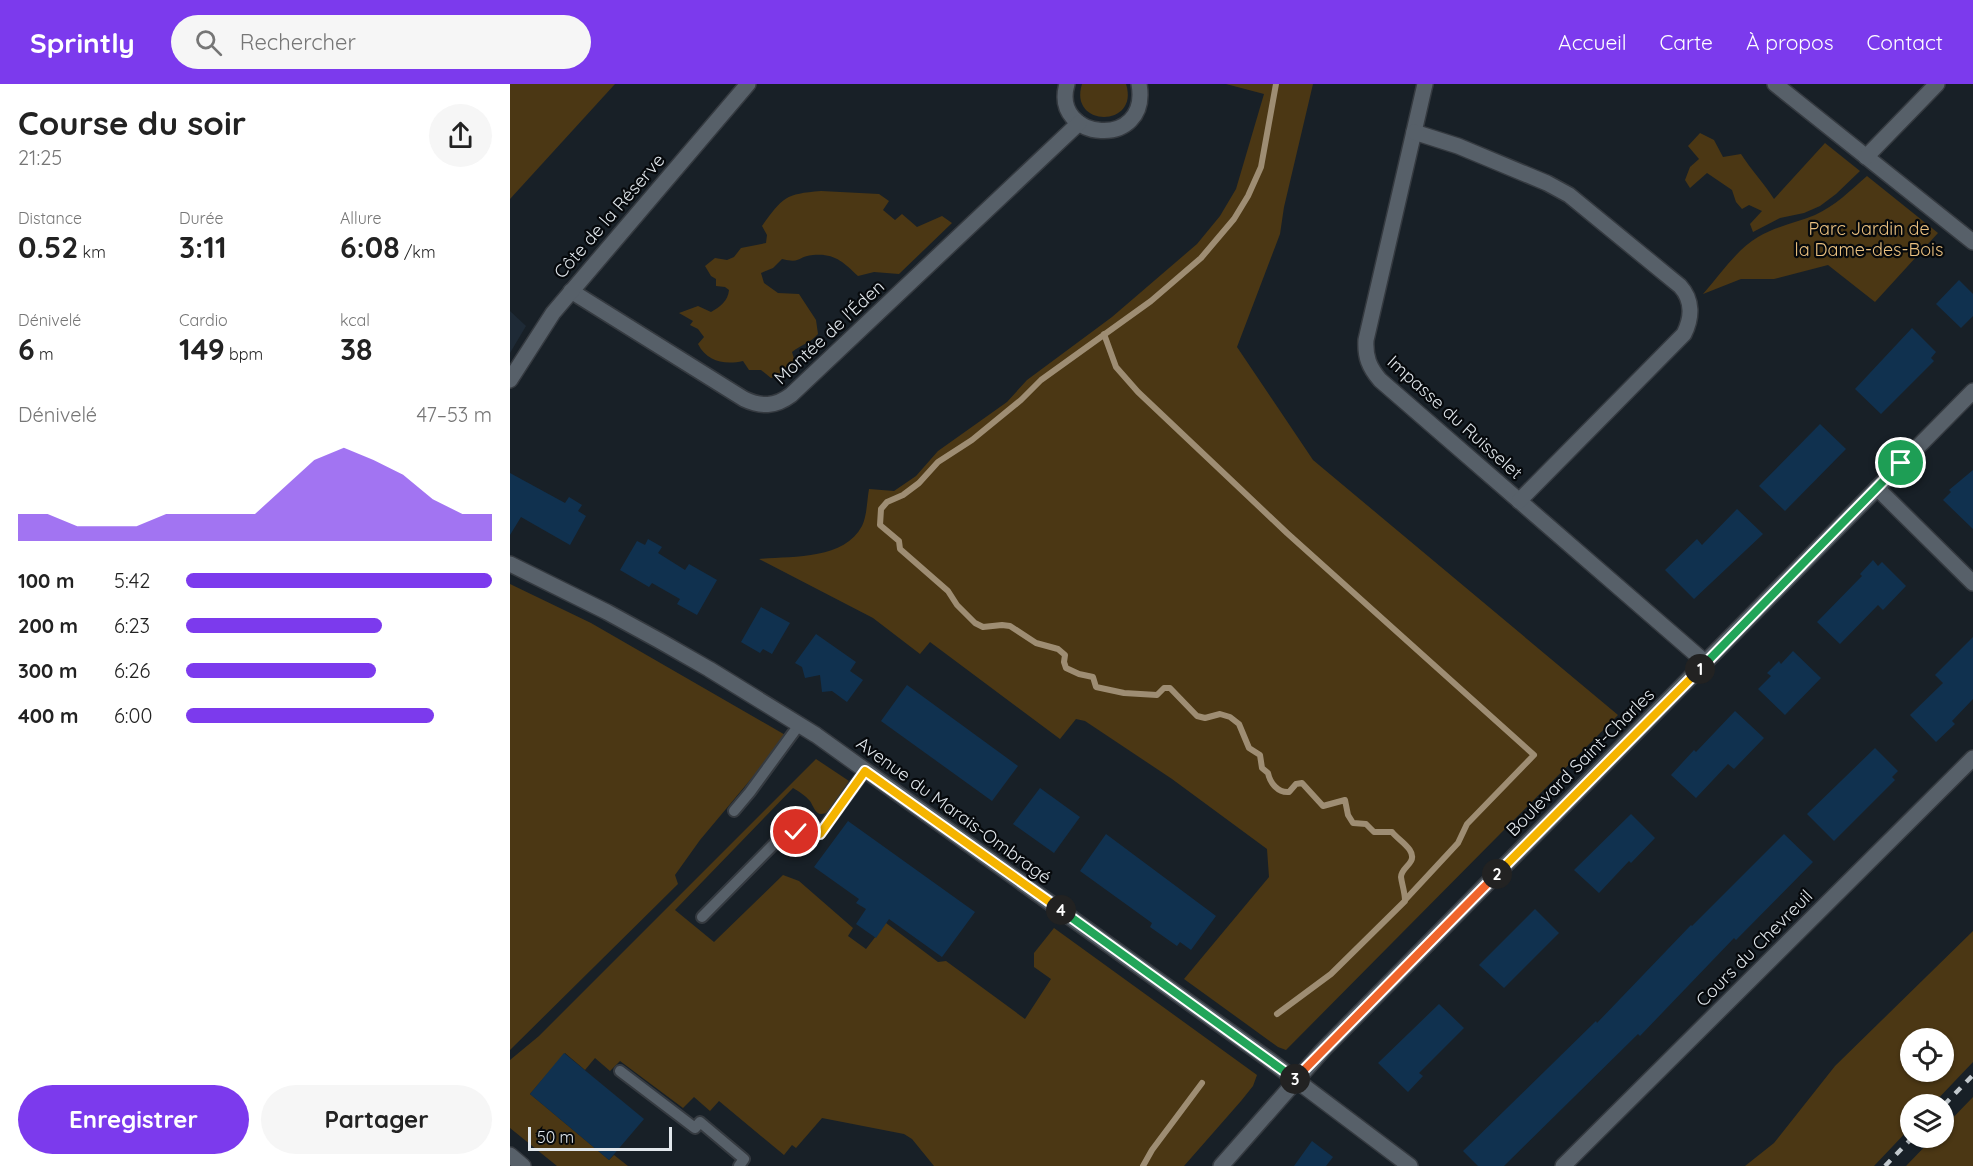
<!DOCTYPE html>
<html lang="fr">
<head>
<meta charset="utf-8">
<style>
  :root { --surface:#fff; --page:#f6f6f6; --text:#222; --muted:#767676; --accent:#7c3aed }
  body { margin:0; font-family:Quicksand,sans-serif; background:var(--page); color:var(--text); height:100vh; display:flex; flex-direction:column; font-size:22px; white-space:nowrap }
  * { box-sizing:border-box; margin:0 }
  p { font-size:20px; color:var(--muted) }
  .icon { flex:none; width:33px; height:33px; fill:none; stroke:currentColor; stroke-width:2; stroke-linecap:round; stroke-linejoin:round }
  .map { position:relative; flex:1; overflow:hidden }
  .sheet { display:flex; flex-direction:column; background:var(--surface); width:510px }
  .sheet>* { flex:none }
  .tools { position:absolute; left:1390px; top:944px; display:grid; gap:12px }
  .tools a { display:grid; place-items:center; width:54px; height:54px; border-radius:50%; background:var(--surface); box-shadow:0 2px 4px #0004; font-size:30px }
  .scale { position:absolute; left:18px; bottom:15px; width:144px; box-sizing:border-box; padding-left:6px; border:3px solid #e1e7ec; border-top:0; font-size:16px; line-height:21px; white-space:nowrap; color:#e1e7ec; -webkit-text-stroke:4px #06090c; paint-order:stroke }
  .pin { position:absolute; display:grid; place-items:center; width:51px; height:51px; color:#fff; margin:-26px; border:3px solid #fff; border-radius:50%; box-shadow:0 2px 6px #0007 }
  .km { position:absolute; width:30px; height:30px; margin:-15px; border-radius:50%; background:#222; color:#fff; font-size:16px; line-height:30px; text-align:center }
  .round { display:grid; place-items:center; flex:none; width:63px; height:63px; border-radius:32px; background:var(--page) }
  .head { display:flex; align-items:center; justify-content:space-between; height:102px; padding:0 18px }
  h1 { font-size:33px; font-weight:700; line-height:45px }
  .metrics { display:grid; grid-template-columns:repeat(3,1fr); gap:9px; height:102px; padding:6px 18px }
  .metrics div { display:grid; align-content:center }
  .metrics b { font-size:30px; font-weight:700 }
  .metrics small { font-size:16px; font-weight:400 }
  .metrics p { font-size:16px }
  .chart { height:168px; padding:12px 18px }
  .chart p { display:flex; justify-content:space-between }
  .chart svg { width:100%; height:108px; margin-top:6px; fill:var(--accent); opacity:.7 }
  .action { display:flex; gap:12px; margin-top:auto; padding:12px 18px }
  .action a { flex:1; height:69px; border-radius:36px; background:var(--accent); color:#fff; font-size:24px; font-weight:700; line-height:69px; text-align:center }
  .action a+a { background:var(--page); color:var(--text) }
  ul { padding:0 18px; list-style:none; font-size:20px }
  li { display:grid; grid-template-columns:96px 72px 1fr; align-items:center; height:45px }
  li i { height:15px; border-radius:8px; background:var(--accent) }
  header { display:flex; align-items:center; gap:36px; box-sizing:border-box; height:84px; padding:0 30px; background:var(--accent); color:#fff }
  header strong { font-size:28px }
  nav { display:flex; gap:33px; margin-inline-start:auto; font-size:21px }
  .search { width:420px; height:54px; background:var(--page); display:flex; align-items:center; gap:15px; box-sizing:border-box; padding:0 21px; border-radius:33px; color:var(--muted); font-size:22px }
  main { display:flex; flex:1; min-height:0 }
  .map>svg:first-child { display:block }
</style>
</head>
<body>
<header>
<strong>Sprintly</strong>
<div class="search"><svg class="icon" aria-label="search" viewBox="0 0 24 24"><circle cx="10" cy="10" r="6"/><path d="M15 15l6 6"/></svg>Rechercher</div>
<nav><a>Accueil</a><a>Carte</a><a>À propos</a><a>Contact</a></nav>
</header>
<main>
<section class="sheet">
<div class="head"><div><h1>Course du soir</h1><p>21:25</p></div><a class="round"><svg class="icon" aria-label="share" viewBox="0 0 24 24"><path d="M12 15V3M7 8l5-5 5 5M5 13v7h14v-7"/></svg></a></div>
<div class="metrics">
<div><p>Distance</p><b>0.52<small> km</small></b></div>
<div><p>Durée</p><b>3:11</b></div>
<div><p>Allure</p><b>6:08<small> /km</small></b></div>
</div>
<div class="metrics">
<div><p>Dénivelé</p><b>6<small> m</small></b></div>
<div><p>Cardio</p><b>149<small> bpm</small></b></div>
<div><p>kcal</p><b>38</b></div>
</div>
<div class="chart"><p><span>Dénivelé</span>47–53 m</p>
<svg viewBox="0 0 160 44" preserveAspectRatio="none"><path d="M0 44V33L10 33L20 38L30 38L40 38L50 33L60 33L70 33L80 33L90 22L100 11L110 6L120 11L130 17L140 27L150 33L160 33V44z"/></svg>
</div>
<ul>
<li><b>100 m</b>5:42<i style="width:100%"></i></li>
<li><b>200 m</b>6:23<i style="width:64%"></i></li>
<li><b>300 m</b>6:26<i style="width:62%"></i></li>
<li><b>400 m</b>6:00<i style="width:81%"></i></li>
</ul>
<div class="action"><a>Enregistrer</a><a>Partager</a></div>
</section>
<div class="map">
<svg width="1463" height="1082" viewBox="0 0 1463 1082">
  <rect width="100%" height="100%" fill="#182027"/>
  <path fill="#1e2a36" d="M0 227 16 242 0 269Z"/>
  <g fill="#4b3714" fill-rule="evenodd">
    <path d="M0 0H105L0 115Z"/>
    <path d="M572 0H616C630 44 558 44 572 0Z"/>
    <path d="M716 0H803L774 123 770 150 727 263 803 376 1108 631 776 966 768 963 674 895 759 793 757 765 662 695 575 637 566 635 550 655 420 558 410 570 363 534 249 475C282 472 334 476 352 442 357 432 357 416 359 405L384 407 406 392 428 367 497 318 517 296 602 233 687 160 710 132 726 105 754 10Z"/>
    <path d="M1190 49 1204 56 1213 73 1231 70C1241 86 1254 99 1264 115L1315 59 1350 87 1326 110 1310 122 1294 129 1270 134 1243 148 1240 140 1252 127 1239 121 1232 125 1226 118 1222 106 1197 89 1180 104 1175 96 1180 83 1189 75 1178 62Z"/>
    <path d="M1357 92 1428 149 1365 218 1318 181 1264 195H1231L1193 210C1210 191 1226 166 1248 153 1266 142 1286 139 1305 131 1325 122 1341 106 1357 92Z"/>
    <path d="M311 107 369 110 379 117 373 126 385 136 392 130 407 143 432 132 442 139 389 190 364 188 348 192C333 178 325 169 303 171 288 172 292 180 272 175L263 184 251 189 254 199 268 209 289 210 306 236 308 250C300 259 291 261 282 268L286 281 273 290 261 294 251 286H239L233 277C215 281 197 278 188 260L194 253 188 245 180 241 183 237 169 229 188 222 201 228C210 223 218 217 219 206L215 203 206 202V195L201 192 195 182 205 174 217 176 224 173 231 164 256 159 257 151 252 142C273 113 275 110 311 107Z"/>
    <path d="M0 500 81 539 277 652 190 756 165 791 168 800 0 966Z"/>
    <path d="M306 675 339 697 318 728C306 734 305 725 300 717 296 712 288 707 283 704L165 826 204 858 273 791 289 797 343 844 338 852 356 865 376 839 428 878 436 877 515 935 541 895 524 883V869L544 844 747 991 743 1002 731 1017 674 1082H424L402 1055 394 1050 312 1034 286 1064 282 1061 274 1071 209 1017 200 1027 184 1013 173 1024 110 977 100 987 85 974 75 986 55 969 20 1010 99 1076 104 1071 118 1082H47L0 1044V976L29 952Z"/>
    <path d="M1463 847V978L1423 1020H1401V1043L1364 1082H1235L1264 1059 1325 982ZM1401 954H1434V987H1401Z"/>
    <path d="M1463 1013V1082H1396L1424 1053H1434V1043Z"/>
  </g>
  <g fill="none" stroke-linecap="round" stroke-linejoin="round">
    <g stroke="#9e8d73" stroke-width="6">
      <path d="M766 0 751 83 738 112 724 135 691 174 641 217 531 296 511 316 462 356 428 378 409 399 393 411 377 418 371 425 370 441 389 457 390 465 438 507 447 521 465 539 473 543 492 541 500 542 526 559 548 565 555 571 554 578 556 584 569 590 583 593 586 603 614 609 647 611 654 604H660L687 632 695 634 710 630 720 633 729 640 739 664 750 671 752 684 758 689C760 699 768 709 779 708L786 700 792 699 813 722 835 716 838 731 843 739 856 740 864 748H882C888 756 907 766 901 777 898 783 891 786 891 793 892 801 895 808 895 817L821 890 767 930"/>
      <path d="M594 250 606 283 628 308 777 449 1024 671 957 740 948 759 896 815"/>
      <path d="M633 1082 642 1066 692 999"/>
    </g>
  </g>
  <g fill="#10314f">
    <path d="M1449 196 1463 210V232L1451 244 1426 220Z"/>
    <path d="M1402 244 1426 268 1421 274 1424 277 1371 330 1345 305Z"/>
    <path d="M1310 340 1336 365 1275 427 1249 402Z"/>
    <path d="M1463 386V445L1433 416 1441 408 1439 406Z"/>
    <path d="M0 389 55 419 59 413 72 421 68 427 76 432 60 461 11 433 0 451Z"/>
    <path d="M1227 425 1253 450 1184 515 1155 486 1187 455 1192 461Z"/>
    <path d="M138 455 152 463 148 469 175 486 179 480 207 496 187 531 167 520 170 515 142 499 139 503 110 486 127 457 135 461Z"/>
    <path d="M1363 476 1368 482 1372 478 1396 502 1373 526 1368 521 1330 560 1307 538 1352 492 1350 490Z"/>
    <path d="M251 523 280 539 262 570 253 565 250 569 231 558Z"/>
    <path d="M306 550 346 578 340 587 353 596 337 618 322 607 312 608 310 591 295 594 292 583 285 579Z"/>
    <path d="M1463 553V615L1442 637 1445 640 1426 658 1400 631 1433 599 1425 591Z"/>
    <path d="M1283 567 1311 594 1275 631 1248 605 1261 592 1257 589 1269 577 1271 580Z"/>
    <path d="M397 601 508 682 482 717 371 637Z"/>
    <path d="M1225 627 1254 654 1224 685 1218 680 1186 714 1161 691 1184 666 1186 668Z"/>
    <path d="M1365 664 1388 687 1382 693 1385 696 1324 757 1297 730Z"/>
    <path d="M530 704 570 733 544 769 503 740Z"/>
    <path d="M1121 730 1145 754 1121 779 1119 777 1089 809 1064 786Z"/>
    <path d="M338 737 465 828 432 873 379 835 366 854 346 840 356 825 346 819 349 815 304 783Z"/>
    <path d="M596 750 706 832 681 866 670 858 667 862 640 843 642 839 570 787Z"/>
    <path d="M1274 750 1303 778 1226 856 1224 854 1130 952 1128 950 994 1082H968L953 1067 1086 937 1087 939 1181 841 1182 842Z"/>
    <path d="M1025 825 1049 849 994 904 969 881Z"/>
    <path d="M929 920 954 944 909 989 913 992 898 1008 868 979Z"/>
    <path d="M54 969 134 1035 99 1076 20 1010Z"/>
    <path d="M802 1057 823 1073 816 1082H784Z"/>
  </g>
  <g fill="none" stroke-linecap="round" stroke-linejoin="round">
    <defs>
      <g id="lane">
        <path d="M224 727 240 708 289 641"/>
        <path d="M192 833 268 756 286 748 310 749 355 687"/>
        <path d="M110 987 185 1044 190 1038 234 1075 229 1082"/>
      </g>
      <g id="street">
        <path d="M557 0C540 57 641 67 629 0"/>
        <path d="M915 0 856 256C855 273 859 283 870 296L1196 579"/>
        <path d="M1265 0 1463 158"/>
        <path d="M904 48 948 62 1037 99 1059 111 1170 202C1183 216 1182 234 1174 250L1009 417"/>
        <path d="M1356 73 1427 0"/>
        <path d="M61 207 234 315C251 323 265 323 281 311L569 39"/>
        <path d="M0 296 43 229 238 0"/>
        <path d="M1367 404 1463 499"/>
        <path d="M0 480 97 528 150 557 199 585 306 651 758 975 900 1082"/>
        <path d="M1053 1082 1463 674"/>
      </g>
      <g id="secondary">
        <path d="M0 1071 13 1082"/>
        <path d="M711 1082 813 966 1463 307"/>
      </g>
    </defs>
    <use href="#lane" stroke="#353a40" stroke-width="14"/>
    <use href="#street" stroke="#353a40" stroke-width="18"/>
    <use href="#secondary" stroke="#353a40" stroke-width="18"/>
    <use href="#lane" stroke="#576069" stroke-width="10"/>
    <use href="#street" stroke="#576069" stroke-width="15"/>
    <use href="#secondary" stroke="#576069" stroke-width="15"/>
    <g stroke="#c2c9ce" stroke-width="4.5" stroke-dasharray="8 8" stroke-linecap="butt">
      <path d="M1434 1021 1463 991"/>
      <path d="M1375 1082 1403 1053"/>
    </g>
  </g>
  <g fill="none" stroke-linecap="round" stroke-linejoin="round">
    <defs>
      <path id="split-1" d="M1190 585 1391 379"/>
      <path id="split-2" d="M987 790 1190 585"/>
      <path id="split-3" d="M785 995 987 790"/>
      <path id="split-4" d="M551 826 785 995"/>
      <path id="split-5" d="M286 748 310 750 355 687 551 826"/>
    </defs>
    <use href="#split-1" stroke="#fff" stroke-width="12"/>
    <use href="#split-2" stroke="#fff" stroke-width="12"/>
    <use href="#split-3" stroke="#fff" stroke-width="12"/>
    <use href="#split-4" stroke="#fff" stroke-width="12"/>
    <use href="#split-5" stroke="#fff" stroke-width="12"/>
    <use href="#split-1" stroke="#22a559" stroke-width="8"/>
    <use href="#split-2" stroke="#f5b400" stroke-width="8"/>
    <use href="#split-3" stroke="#f0652b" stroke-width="8"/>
    <use href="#split-4" stroke="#22a559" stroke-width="8"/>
    <use href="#split-5" stroke="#f5b400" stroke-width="8"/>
  </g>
  <g text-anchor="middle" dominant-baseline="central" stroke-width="4.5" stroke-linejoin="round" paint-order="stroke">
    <g font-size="18" fill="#e1e7ec" stroke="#06090c">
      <text transform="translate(99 132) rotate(-49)">Côte de la Réserve</text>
      <text transform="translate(319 248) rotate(-43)">Montée de l'Éden</text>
      <text transform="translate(945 333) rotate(42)">Impasse du Ruisselet</text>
      <text transform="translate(1070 678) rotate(-45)">Boulevard Saint-Charles</text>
      <text transform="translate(444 726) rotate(36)">Avenue du Marais-Ombragé</text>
      <text transform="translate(1244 864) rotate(-45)">Cours du Chevreuil</text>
    </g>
    <g font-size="18" fill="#ebc180" stroke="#06090c">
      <text x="1359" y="144">Parc Jardin de<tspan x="1359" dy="21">la Dame-des-Bois</tspan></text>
    </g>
  </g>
</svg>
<div class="tools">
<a><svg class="icon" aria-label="locate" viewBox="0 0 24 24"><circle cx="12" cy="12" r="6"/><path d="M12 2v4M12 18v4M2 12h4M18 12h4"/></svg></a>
<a><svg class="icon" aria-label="layers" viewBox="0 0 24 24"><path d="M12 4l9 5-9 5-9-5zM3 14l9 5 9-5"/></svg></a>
</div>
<div class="scale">50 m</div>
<div class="pin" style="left:1391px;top:379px;background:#1e9e55"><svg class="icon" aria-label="arrive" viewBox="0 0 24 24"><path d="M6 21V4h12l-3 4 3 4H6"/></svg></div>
<div class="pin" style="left:286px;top:748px;background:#d93025"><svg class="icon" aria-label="check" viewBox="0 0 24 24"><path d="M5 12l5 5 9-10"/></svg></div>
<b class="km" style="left:1190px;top:585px">1</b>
<b class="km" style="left:987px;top:790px">2</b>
<b class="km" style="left:785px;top:995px">3</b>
<b class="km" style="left:551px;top:826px">4</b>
</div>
</main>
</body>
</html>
